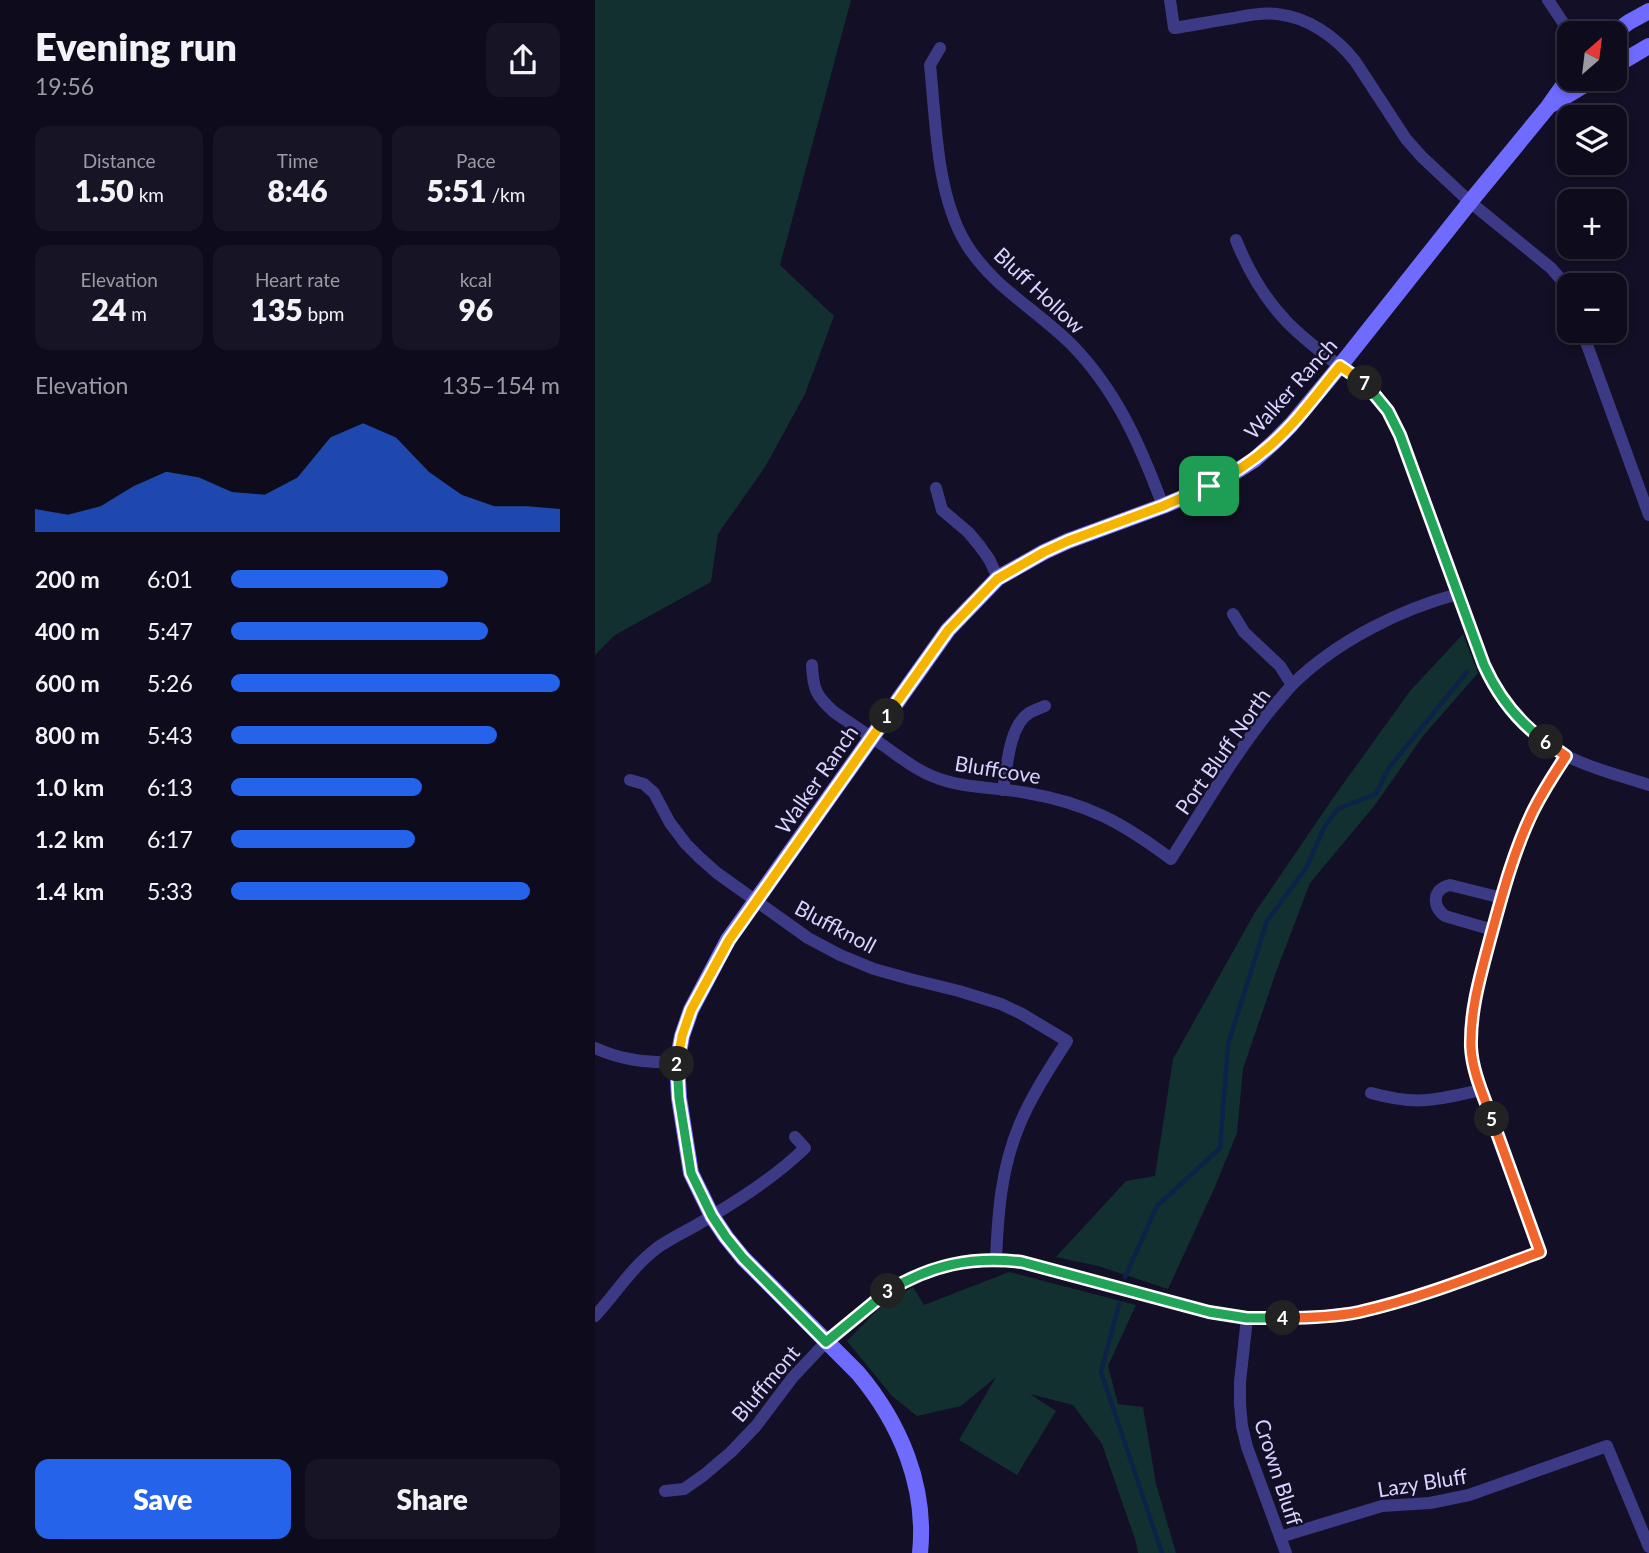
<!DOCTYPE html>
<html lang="en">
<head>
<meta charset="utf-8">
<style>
  :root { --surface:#0e0b1c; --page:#171425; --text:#f1f3f6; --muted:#9b9ba3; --line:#2e2b3b; --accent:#2563eb }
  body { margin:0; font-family:Lato,sans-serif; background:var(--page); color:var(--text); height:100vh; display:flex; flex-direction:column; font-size:26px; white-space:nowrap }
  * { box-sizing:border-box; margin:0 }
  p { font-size:23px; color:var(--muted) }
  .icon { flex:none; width:38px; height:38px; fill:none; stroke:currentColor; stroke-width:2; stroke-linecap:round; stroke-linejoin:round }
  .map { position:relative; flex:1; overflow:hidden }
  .drawer { display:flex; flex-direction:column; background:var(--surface); width:595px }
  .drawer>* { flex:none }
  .needle { width:46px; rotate:28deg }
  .fabs { position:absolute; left:962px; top:21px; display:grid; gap:14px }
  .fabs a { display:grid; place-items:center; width:70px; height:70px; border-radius:14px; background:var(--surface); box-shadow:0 4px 10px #0003,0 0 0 2px var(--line); font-size:35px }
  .pin { position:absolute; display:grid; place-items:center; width:60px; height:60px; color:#fff; margin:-30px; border-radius:14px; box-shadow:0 4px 10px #0006 }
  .km { position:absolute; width:35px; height:35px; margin:-18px; border-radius:50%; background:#222; color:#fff; font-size:19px; line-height:35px; text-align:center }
  .round { display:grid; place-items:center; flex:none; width:74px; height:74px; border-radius:14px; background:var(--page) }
  .overview { display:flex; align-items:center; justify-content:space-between; height:119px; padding:0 35px }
  h1 { font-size:38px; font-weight:800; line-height:52px }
  .figures { display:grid; grid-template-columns:repeat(3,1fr); gap:10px; height:119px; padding:7px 35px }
  .figures div { display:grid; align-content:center; border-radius:14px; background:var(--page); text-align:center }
  .figures b { font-size:30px; font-weight:800 }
  .figures small { font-size:19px; font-weight:400 }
  .figures p { font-size:19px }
  .chart { height:196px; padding:14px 35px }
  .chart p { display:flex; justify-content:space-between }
  .chart svg { width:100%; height:126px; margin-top:7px; fill:var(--accent); opacity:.7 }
  .button { display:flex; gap:14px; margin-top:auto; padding:14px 35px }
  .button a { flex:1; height:80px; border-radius:14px; background:var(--accent); color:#fff; font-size:28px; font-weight:800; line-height:80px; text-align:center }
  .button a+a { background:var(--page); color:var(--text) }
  ul { padding:0 35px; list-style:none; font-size:23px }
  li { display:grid; grid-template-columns:112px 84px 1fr; align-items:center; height:52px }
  li i { height:18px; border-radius:9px; background:var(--accent) }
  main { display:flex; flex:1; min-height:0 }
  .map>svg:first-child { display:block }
</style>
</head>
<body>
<main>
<section class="drawer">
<div class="overview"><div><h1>Evening run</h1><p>19:56</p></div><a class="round"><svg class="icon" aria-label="share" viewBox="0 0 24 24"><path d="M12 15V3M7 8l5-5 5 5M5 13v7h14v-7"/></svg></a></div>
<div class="figures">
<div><p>Distance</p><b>1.50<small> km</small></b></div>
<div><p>Time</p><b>8:46</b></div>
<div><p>Pace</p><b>5:51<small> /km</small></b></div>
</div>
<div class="figures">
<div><p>Elevation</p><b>24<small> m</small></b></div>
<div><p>Heart rate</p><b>135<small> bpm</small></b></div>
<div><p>kcal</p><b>96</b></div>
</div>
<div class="chart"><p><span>Elevation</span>135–154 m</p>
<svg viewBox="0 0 160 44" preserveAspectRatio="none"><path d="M0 44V36L10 38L20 35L30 28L40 23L50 25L60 30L70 31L80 25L90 11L100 6L110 11L120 23L130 31L140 35L150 35L160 36V44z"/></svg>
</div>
<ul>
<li><b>200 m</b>6:01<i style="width:66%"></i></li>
<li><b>400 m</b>5:47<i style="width:78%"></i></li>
<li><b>600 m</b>5:26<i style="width:100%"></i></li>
<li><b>800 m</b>5:43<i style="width:81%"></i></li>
<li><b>1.0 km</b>6:13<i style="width:58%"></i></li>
<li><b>1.2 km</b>6:17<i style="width:56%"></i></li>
<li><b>1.4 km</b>5:33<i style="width:91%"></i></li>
</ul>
<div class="button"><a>Save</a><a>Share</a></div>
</section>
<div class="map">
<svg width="1054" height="1553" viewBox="0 0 1054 1553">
  <rect width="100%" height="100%" fill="#130f26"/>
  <g fill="#12302f">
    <path d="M0 0H256L185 265 239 316 210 394 170 467 123 534 116 582 20 635 0 655Z"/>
    <path d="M868 634 883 673 828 736 780 805 715 883 680 975 648 1069 642 1133 619 1189 573 1289 503 1266 461 1257 531 1181 560 1176 578 1059 659 914 738 798 815 691Z"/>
    <path d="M414 1272 541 1305 513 1366 523 1404 548 1407 561 1484 581 1553H543L541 1542 507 1444 478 1405 435 1394 461 1411 422 1475 364 1440 401 1377 366 1406 322 1416 297 1396 252 1341 287 1305 318 1287 329 1305Z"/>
  </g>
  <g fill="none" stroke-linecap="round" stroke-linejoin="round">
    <g stroke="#0c2248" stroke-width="4.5">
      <path d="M530 1277 562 1206 625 1148 633 1044 672 921 711 868 730 826 743 809 781 794 793 769 872 672"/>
      <path d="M524 1304 506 1372 567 1553"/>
    </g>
    <g stroke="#3d3a85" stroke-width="12">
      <path d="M575 0 579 28C599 25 619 21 639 18 653 15 668 12 682 14 713 17 741 37 760 61L811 139 827 157 875 202 956 268 969 283 975 299"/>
      <path d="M953 0 975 33"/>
      <path d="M345 48 335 65C341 122 341 192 370 242 397 287 441 309 477 345 522 391 546 447 568 506"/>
      <path d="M641 240C653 270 669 298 692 322 708 338 727 353 746 367 756 374 767 380 776 389 789 403 797 418 805 435L889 665C906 702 934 737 972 756 997 769 1027 776 1054 785"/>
      <path d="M987 331 1054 515"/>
      <path d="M341 488 347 510 373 532 384 545 394 559 403 578"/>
      <path d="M638 614 649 632 685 666 697 685"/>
      <path d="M217 665C218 689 221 696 239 712 256 724 274 735 292 748 306 758 321 770 337 776 367 789 401 787 432 793 492 803 528 823 576 859 609 808 639 754 678 707 685 699 692 690 699 683 742 641 806 609 863 594"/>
      <path d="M35 780 49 784 59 793 75 823 91 844 105 858 122 873 213 938 245 955 279 969 315 979 364 991 406 1004 427 1014 472 1041C455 1068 436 1096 424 1126 406 1169 403 1213 401 1259"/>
      <path d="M408 790C412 767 414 726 434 713 439 710 445 708 450 706"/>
      <path d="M898 930 850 916C837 906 837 889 855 885L907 898"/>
      <path d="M0 1048C27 1061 53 1062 82 1063"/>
      <path d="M776 1093C823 1106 841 1100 886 1090"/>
      <path d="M0 1316C21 1293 37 1267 62 1248 76 1238 90 1232 105 1223 142 1201 179 1178 210 1148L200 1137"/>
      <path d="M652 1318 645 1382V1404L647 1426 652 1447 691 1553"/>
      <path d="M70 1491 89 1489 109 1475 136 1452 161 1426 198 1377 231 1342 288 1294 314 1278 353 1265 373 1261 401 1259 427 1263 614 1312 652 1318 671 1319 716 1318 761 1312 818 1298 945 1252 886 1090C883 1076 877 1062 876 1048 874 1012 885 978 894 943 906 899 918 852 938 811 947 791 959 774 971 756"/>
      <path d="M685 1537 787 1506 835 1503 874 1495 1012 1446 1054 1547"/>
    </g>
    <g stroke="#6f6bff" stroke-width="16">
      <path d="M1019 33 1034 22 1054 11"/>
      <path d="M1020 66 1054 46"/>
      <path d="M958 104 1000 79"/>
      <path d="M325 1553C332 1486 305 1423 263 1373L148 1258 131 1237 117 1216 96 1173 84 1098 82 1063 87 1036 96 1010 133 940 353 630 403 578 449 552 473 541 568 506 614 487 637 474 659 460 678 443 696 425 745 366 875 202 953 107 975 76"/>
    </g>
  </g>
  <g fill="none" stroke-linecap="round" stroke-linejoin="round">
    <defs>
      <path id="split-1" d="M292 716 353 630 402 579 449 552 473 541 568 506 614 486"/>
      <path id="split-2" d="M82 1064 87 1036 96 1010 134 940 292 716"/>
      <path id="split-3" d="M82 1064 84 1098 96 1173 117 1216 131 1237 148 1258 231 1342 293 1291"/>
      <path id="split-4" d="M293 1291C336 1265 376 1256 427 1262L614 1312 652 1318H688"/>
      <path id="split-5" d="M688 1318C713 1318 739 1317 764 1312 826 1298 885 1274 945 1252L897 1119"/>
      <path id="split-6" d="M897 1119C889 1097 877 1071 876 1047 875 1011 885 977 894 943 906 899 918 852 938 811 948 791 959 774 971 756L951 742"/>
      <path id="split-7" d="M770 383 793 411 805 435 889 665C903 696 923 722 951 742"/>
      <path id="split-8" d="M614 486C637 475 658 461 677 444 703 421 723 392 745 366L770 383"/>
    </defs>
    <use href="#split-1" stroke="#fff" stroke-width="14"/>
    <use href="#split-2" stroke="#fff" stroke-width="14"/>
    <use href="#split-3" stroke="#fff" stroke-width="14"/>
    <use href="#split-4" stroke="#fff" stroke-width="14"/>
    <use href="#split-5" stroke="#fff" stroke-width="14"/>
    <use href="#split-6" stroke="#fff" stroke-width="14"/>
    <use href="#split-7" stroke="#fff" stroke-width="14"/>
    <use href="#split-8" stroke="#fff" stroke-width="14"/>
    <use href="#split-1" stroke="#f5b400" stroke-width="9"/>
    <use href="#split-2" stroke="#f5b400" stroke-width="9"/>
    <use href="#split-3" stroke="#22a559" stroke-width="9"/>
    <use href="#split-4" stroke="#22a559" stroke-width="9"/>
    <use href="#split-5" stroke="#f0652b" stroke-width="9"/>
    <use href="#split-6" stroke="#f0652b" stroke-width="9"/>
    <use href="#split-7" stroke="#22a559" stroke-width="9"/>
    <use href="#split-8" stroke="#f5b400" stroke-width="9"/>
  </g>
  <g text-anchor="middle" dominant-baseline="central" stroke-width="5" stroke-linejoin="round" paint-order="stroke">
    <g font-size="21" fill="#d9d4ff" stroke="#130f26">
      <text transform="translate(445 290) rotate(43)">Bluff Hollow</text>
      <text transform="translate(695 388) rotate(-48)">Walker Ranch</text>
      <text transform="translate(627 751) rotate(-55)">Port Bluff North</text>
      <text transform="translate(403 769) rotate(9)">Bluffcove</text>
      <text transform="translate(221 779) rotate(-55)">Walker Ranch</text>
      <text transform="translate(241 926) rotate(28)">Bluffknoll</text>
      <text transform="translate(170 1383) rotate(-50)">Bluffmont</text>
      <text transform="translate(684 1472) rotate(72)">Crown Bluff</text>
      <text transform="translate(827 1482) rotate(-9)">Lazy Bluff</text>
    </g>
  </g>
</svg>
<div class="fabs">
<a><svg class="needle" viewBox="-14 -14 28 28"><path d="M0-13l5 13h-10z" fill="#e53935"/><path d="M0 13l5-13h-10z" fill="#9b9ba3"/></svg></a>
<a><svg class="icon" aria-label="layers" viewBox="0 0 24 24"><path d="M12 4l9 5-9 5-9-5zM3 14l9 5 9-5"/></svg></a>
<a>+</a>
<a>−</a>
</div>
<div class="pin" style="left:614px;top:486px;background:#1e9e55"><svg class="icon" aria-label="arrive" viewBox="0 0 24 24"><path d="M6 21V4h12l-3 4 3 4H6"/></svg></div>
<b class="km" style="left:292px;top:716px">1</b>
<b class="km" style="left:82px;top:1064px">2</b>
<b class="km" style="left:293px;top:1291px">3</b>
<b class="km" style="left:688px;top:1318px">4</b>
<b class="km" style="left:897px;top:1119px">5</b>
<b class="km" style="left:951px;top:742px">6</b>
<b class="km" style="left:770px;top:383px">7</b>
</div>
</main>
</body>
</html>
